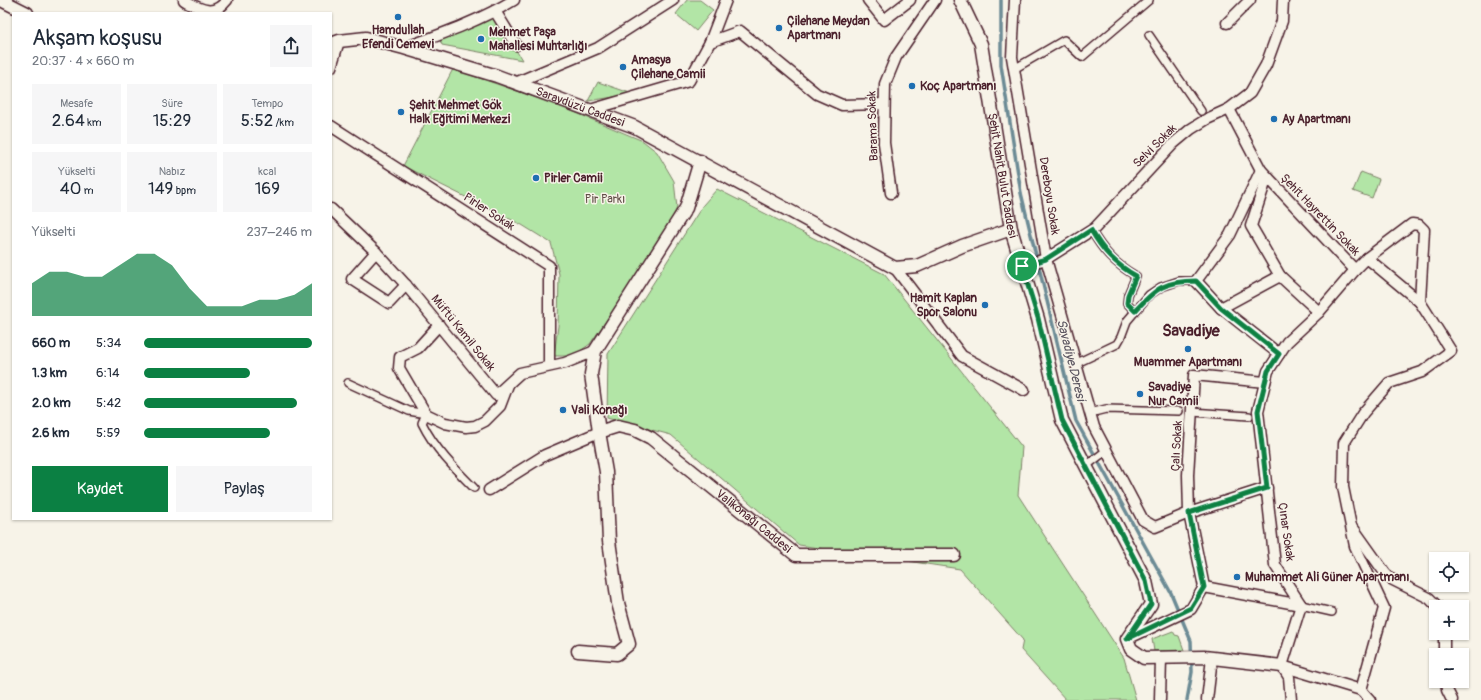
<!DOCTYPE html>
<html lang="tr">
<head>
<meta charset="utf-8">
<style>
  :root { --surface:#fff; --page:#f6f6f7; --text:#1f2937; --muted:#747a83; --accent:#0b8043 }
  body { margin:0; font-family:Pangolin,sans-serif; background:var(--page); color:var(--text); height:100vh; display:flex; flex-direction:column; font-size:15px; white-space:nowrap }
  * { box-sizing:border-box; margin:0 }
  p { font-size:13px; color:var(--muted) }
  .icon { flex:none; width:22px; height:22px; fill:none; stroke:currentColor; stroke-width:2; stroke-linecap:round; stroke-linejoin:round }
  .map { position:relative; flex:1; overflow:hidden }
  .panel { position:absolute; left:12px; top:12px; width:320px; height:508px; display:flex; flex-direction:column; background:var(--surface); border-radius:0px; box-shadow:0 1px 3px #0004 }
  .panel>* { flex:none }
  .fabs { position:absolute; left:1429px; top:552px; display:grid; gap:8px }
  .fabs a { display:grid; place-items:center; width:40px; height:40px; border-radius:0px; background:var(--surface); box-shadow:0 1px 3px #0004; font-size:20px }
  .pin { position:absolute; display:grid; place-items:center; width:34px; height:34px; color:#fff; margin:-17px; border:2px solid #fff; border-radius:50%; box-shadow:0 1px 4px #0007 }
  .round { display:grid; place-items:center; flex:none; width:42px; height:42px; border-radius:0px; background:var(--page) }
  .summary { display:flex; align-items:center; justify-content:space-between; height:68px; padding:0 20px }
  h1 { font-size:22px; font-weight:600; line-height:30px }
  .figures { display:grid; grid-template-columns:repeat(3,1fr); gap:6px; height:68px; padding:4px 20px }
  .figures div { display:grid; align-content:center; border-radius:0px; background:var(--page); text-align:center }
  .figures b { font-size:17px; font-weight:600 }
  .figures small { font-size:11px; font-weight:400 }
  .figures p { font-size:11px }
  .chart { height:112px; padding:8px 20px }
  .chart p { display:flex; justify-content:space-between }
  .chart svg { width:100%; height:72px; margin-top:4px; fill:var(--accent); opacity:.7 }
  .cta { display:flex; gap:8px; margin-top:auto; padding:8px 20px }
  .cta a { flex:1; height:46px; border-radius:0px; background:var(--accent); color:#fff; font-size:16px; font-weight:600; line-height:46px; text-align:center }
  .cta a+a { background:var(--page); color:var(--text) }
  ul { padding:0 20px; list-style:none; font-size:13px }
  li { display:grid; grid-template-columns:64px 48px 1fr; align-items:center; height:30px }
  li i { height:10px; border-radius:5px; background:var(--accent) }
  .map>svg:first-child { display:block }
</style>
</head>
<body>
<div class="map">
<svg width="1481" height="700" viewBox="0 0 1481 700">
  <rect width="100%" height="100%" fill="#f7f3e8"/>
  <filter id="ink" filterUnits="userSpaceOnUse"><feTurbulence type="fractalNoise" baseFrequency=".025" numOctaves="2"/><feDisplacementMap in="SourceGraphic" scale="8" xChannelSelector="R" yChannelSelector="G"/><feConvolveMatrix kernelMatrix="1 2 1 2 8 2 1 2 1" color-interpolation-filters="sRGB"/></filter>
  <g filter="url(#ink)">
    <g fill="#b2e5a6" stroke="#7e8268">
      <path d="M687 0H700L713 10 696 31 676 14Z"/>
      <path d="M494 14 522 60 442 45 439 38Z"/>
      <path d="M453 69 555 104 643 141 657 152 674 181 677 208 662 240 590 344 573 356H554L558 326 559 274 551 243 522 225 403 166Z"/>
      <path d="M598 82 633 94 588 101Z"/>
      <path d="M1361 172 1379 179 1372 198 1353 191Z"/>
      <path d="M717 189 884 274 1022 447 1018 495 1124 658 1136 700H1066L1021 650 1023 640 960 569 799 545 671 435 607 418 608 354 703 205Z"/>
      <path d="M1173 631 1175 635 1179 636 1184 650 1154 651 1152 639Z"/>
    </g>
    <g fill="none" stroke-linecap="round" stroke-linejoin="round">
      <path stroke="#6c8b95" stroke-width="3.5" d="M1001 0V65L1021 193 1076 421 1171 593 1191 641 1192 672 1187 700"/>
      <defs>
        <g id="pedestrian">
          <path d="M1149 35 1201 111"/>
          <path d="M1014 69 1064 40 1082 57 1149 0"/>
          <path d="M1091 230C1103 251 1115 264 1136 276L1128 295 1127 303 1135 311"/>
          <path d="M1075 364 1117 344 1121 337 1127 321 1149 295 1161 287 1179 281H1196"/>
          <path d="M348 383 409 411 426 414 422 423C434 448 455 469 474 488"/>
          <path d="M1192 412 1249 416"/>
          <path d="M1090 413 1106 409 1179 411"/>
          <path d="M1086 466 1107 450"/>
          <path d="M1301 605 1332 612"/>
        </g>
        <g id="minor">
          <path d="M184 0C200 9 213 18 227 0"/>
          <path d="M868 0 884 20 910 0"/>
          <path d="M1015 0 1012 57 1046 259 1094 427 1143 520 1155 527 1189 513 1267 488"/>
          <path d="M495 11 516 45"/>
          <path d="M1227 23 1250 0"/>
          <path d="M710 42 740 31 817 94 842 105 884 104"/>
          <path d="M404 48C442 34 479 21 514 0"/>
          <path d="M331 67 339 41"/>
          <path d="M515 83 598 48 673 0"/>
          <path d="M1229 109 1261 170 1355 270 1367 258 1412 224 1419 225 1424 230 1420 302 1451 351 1422 372 1389 383 1363 413 1344 443 1343 487 1355 546 1384 608 1361 690 1282 666"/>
          <path d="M590 110 689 81 710 42 726 0"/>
          <path d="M331 126 549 266V366"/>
          <path d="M1261 170 1230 235 1196 281 1221 308 1280 276"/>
          <path d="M1267 177 1251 226 1280 276 1319 312"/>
          <path d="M891 193 884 143 885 84 896 57 935 0"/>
          <path d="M331 209 376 252 406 285 496 395 520 373 565 363 595 351"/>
          <path d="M376 252 352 279 389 303 406 285"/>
          <path d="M1367 258 1420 302"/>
          <path d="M1022 266 1046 259 1095 228 1173 144 1191 129 1207 119 1229 109 1250 93 1266 65 1282 21 1283 0"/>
          <path d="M895 268 962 356 1024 390"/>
          <path d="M1221 308 1279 354"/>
          <path d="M439 325 418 348 400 357 399 368 426 414 445 423 466 427 475 426 485 421 500 406 508 385"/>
          <path d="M489 490 545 455 599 432"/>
          <path d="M1353 528 1385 573 1391 579 1429 598 1438 607"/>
          <path d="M1204 587 1189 513 1188 475 1194 375 1265 382"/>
          <path d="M1127 639 1191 609 1204 587 1301 605"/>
          <path d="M1444 655V633"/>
          <path d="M1446 681 1447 690 1452 700"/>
          <path d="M1361 690 1370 700"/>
          <path d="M1160 700 1161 658"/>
          <path d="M1207 700 1212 658"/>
          <path d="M1291 700 1289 677 1282 666 1301 605 1275 565 1258 411 1268 371 1287 342 1319 312 1355 270"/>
        </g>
        <g id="tertiary">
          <path d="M1 0 27 13"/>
          <path id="s1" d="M960 0 981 44 1011 229 1038 319 1062 420 1146 581 1151 604 1127 639 1131 649 1144 658 1204 657 1282 666"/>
          <path id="s2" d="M331 44 339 41 366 38 404 48 497 76 635 127 895 268 917 266 962 246 1011 229"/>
          <path id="s3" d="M700 161 686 208 595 351 591 374 599 432 618 426 635 430 651 438 796 555H954"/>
          <path d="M578 651 617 654 629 644 618 603 609 541 606 472 599 432"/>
        </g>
      </defs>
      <use href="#pedestrian" stroke="#4a1f2b" stroke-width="10"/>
      <use href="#minor" stroke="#4a1f2b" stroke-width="13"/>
      <use href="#tertiary" stroke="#4a1f2b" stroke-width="15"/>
      <use href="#pedestrian" stroke="#f7f3e8" stroke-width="7"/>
      <use href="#minor" stroke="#f7f3e8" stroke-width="10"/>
      <use href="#tertiary" stroke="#f7f3e8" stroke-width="12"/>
    </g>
  </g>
  <g fill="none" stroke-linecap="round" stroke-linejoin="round" filter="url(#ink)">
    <defs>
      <path id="route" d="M1091 230C1103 251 1115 264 1136 276L1128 295 1127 303 1135 311C1156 288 1165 281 1196 281L1221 308 1279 354 1268 371 1258 411 1267 488 1189 513 1204 587 1191 608 1127 639 1151 604 1146 581 1062 420 1038 318 1022 266 1046 259Z"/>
    </defs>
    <use href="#route" stroke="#fff" stroke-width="8"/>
    <use href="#route" stroke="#0b8043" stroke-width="5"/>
  </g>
  <g fill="#1f6fb2" stroke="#f7f3e8" stroke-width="1.5">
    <circle cx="398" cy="17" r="4"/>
    <circle cx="779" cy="28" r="4"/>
    <circle cx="481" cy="39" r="4"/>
    <circle cx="623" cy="67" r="4"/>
    <circle cx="912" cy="86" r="4"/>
    <circle cx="401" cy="112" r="4"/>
    <circle cx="1274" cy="119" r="4"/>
    <circle cx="536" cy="178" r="4"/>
    <circle cx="985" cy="305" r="4"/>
    <circle cx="1188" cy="349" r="4"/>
    <circle cx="1140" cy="394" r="4"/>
    <circle cx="563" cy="410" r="4"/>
    <circle cx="1237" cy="577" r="4"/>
  </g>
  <g text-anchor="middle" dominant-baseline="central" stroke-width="3" stroke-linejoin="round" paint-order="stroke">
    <g font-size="12" font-weight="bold" fill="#4a1f2b" stroke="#f7f3e8" text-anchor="start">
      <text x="787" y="21">Çilehane Meydan<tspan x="787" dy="14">Apartmanı</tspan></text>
      <text x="398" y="30" text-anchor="middle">Hamdullah<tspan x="398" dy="14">Efendi Cemevi</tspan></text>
      <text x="489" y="32">Mehmet Paşa<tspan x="489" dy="14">Mahallesi Muhtarlığı</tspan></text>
      <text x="631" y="60">Amasya<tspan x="631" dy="14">Çilehane Camii</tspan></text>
      <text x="920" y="86">Koç Apartmanı</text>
      <text x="409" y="105">Şehit Mehmet Gök<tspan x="409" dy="14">Halk Eğitimi Merkezi</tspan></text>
      <text x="1282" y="119">Ay Apartmanı</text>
      <text x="544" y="178">Pirler Camii</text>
      <text x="977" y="298" text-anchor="end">Hamit Kaplan<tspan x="977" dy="14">Spor Salonu</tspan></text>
      <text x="1188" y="362" text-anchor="middle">Muammer Apartmanı</text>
      <text x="1148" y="387">Savadiye<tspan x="1148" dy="14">Nur Camii</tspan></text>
      <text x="571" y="410">Vali Konağı</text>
      <text x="1245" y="577">Muhammet Ali Güner Apartmanı</text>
    </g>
    <g font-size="12" fill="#4a1f2b" stroke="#f7f3e8">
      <text stroke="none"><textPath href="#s2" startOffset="261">Saraydüzü Caddesi</textPath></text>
      <text transform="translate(873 126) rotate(-92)">Barama Sokak</text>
      <text transform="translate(1155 146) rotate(-45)">Selvi Sokak</text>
      <text stroke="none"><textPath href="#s1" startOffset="182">Şehit Nahit Bulut Caddesi</textPath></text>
      <text transform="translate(1049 196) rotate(81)">Dereboyu Sokak</text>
      <text transform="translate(489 212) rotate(33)">Pirler Sokak</text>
      <text transform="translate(1320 215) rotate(46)">Şehit Hayrettin Sokak</text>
      <text transform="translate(463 333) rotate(51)">Müftü Kamil Sokak</text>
      <text transform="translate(1177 446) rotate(-87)">Çalı Sokak</text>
      <text stroke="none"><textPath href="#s3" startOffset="488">Valikonağı Caddesi</textPath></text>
      <text transform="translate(1286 532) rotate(82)">Çınar Sokak</text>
    </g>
    <g font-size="12" fill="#64504a" stroke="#f7f3e8">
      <text x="605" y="199">Pir Parkı</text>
    </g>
    <g font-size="13" font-style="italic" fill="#5b5560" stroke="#f7f3e8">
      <text transform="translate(1071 360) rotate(76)">Savadiye Deresi</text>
    </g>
    <g font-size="16" font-weight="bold" fill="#4a1f2b" stroke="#f7f3e8">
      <text x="1191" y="331">Savadiye</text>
    </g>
  </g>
</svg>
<div class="fabs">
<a><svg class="icon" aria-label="locate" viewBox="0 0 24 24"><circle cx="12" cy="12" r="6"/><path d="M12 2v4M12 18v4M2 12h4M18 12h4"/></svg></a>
<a>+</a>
<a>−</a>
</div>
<div class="pin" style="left:1022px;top:266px;background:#1e9e55"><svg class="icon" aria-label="arrive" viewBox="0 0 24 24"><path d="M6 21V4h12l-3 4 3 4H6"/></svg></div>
<section class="panel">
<div class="summary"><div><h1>Akşam koşusu</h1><p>20:37 · 4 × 660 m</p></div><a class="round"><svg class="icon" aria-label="share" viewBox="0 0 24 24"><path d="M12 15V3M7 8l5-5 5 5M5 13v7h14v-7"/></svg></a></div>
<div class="figures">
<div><p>Mesafe</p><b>2.64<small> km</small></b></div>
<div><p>Süre</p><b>15:29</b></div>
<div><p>Tempo</p><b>5:52<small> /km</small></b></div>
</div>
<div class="figures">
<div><p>Yükselti</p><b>40<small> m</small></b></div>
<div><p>Nabız</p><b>149<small> bpm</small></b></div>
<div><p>kcal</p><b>169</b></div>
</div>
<div class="chart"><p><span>Yükselti</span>237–246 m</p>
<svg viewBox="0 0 160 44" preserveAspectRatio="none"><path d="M0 44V24L10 17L20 17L30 20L40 20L50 13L60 6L70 6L80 13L90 27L100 38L110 38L120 38L130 34L140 34L150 31L160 24V44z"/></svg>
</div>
<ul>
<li><b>660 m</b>5:34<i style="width:100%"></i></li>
<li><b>1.3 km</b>6:14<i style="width:63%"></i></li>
<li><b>2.0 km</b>5:42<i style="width:91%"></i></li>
<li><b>2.6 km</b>5:59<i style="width:75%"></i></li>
</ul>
<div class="cta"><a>Kaydet</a><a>Paylaş</a></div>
</section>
</div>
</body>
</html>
